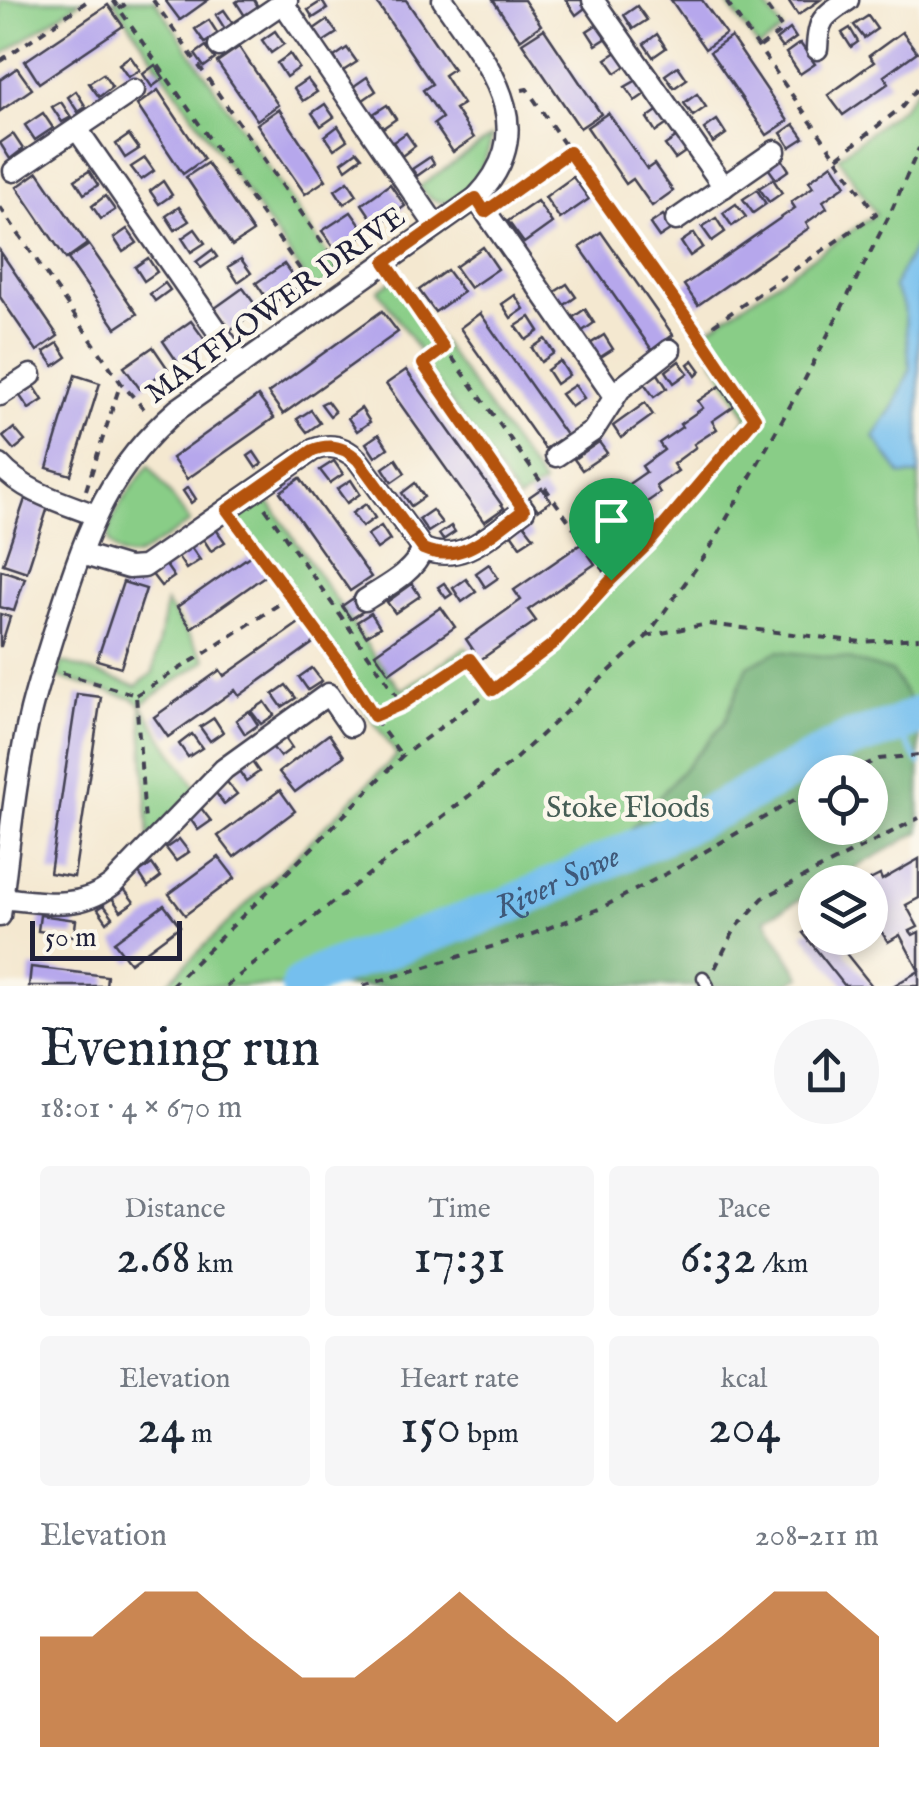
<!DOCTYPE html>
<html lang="en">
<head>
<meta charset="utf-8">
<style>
  :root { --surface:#fff; --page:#f6f6f7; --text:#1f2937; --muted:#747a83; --accent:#b45309 }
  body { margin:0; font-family:"IM FELL English",serif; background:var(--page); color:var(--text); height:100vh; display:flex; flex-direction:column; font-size:38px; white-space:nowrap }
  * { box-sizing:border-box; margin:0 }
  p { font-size:32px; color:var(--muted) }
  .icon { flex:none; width:55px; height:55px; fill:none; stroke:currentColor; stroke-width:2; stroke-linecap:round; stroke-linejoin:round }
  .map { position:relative; height:986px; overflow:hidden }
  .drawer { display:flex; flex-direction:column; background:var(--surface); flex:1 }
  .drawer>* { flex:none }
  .buttons { position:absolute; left:798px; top:755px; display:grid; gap:20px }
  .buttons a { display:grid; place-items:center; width:90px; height:90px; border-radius:50%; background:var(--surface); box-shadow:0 5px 15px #0003; font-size:50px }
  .scale { position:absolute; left:30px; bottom:25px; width:152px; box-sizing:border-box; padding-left:10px; border:5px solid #22223b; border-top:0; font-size:28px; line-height:35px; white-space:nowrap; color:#22223b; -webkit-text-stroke:8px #fbf7ec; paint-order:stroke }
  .pin { position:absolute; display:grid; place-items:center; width:85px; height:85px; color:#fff; margin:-102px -42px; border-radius:50% 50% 50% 0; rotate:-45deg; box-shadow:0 0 10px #0007 }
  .pin .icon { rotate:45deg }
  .round { display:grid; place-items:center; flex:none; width:105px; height:105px; border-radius:52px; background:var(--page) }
  .overview { display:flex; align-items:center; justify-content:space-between; height:170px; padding:0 40px }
  h1 { font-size:55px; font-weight:600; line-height:75px }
  .figures { display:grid; grid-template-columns:repeat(3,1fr); gap:15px; height:170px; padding:10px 40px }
  .figures div { display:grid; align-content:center; border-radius:10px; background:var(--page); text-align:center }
  .figures b { font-size:50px; font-weight:600 }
  .figures small { font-size:28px; font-weight:400 }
  .figures p { font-size:28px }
  .chart { height:280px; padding:20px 40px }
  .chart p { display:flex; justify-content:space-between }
  .chart svg { width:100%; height:180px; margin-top:10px; fill:var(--accent); opacity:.7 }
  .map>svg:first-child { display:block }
</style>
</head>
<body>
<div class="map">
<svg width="919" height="986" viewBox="0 0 919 986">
  <rect width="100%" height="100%" fill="#fbf7ec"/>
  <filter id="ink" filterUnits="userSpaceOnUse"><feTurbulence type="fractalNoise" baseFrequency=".01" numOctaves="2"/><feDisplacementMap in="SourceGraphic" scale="20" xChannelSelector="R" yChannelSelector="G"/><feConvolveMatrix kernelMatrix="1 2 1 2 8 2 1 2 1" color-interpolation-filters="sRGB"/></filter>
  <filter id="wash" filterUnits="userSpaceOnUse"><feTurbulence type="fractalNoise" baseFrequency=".0048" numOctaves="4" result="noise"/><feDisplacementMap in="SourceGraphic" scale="40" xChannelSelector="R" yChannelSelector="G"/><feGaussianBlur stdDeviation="2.25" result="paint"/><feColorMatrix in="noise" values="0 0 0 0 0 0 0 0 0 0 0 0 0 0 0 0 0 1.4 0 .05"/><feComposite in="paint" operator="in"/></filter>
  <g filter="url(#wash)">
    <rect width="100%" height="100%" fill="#f4e8d0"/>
    <g fill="#89cd87" stroke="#567861" stroke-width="2.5" fill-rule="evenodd">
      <path d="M0 0H82L0 56Z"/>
      <path d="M113 0H155L340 273 314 290Z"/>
      <path d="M725 0H762L783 30 759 48Z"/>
      <path d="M919 86V832L830 882H815V891L765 919 801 977 784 986H164L397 755 230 517 263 493 377 660 402 690 466 647 495 686 551 643 607 589 748 417 699 335 876 214 838 157 902 107ZM815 772H870V828H815Z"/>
      <path d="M492 136C486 168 455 231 419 187Z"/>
      <path d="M396 278 543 484 518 500 423 363 426 361 378 290Z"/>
      <path d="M149 465 190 522 141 554C127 560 117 555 109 542 105 518 135 484 149 465Z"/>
      <path d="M166 603 206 660 141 705 197 789 149 840 141 705 133 699 58 677 62 662 136 686 153 673Z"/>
    </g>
    <path fill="#6eb074" stroke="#486958" stroke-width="2.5" fill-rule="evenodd" d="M778 651 849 659 892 672 919 715V832L830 882H815V891L765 919 801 977 784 986H320L327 981 583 884 724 723 748 666ZM815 772H870V828H815Z"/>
    <path fill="#75bfee" stroke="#4c7094" stroke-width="2.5" d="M919 238V475H901L874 437 894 406 910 370 904 307 893 287Z"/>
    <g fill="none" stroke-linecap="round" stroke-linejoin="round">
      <path stroke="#75bfee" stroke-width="6" d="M896 726 919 763"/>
      <path stroke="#75bfee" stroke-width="38" id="s1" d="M300 986 320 973 510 905 719 809 847 741 896 726 919 715"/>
    </g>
    <g id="blocks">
      <g fill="#b6a7ec">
        <path d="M165 0H208L180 20Z"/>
        <path d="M239 0H254L258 7 245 16 236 2Z"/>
        <path d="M375 0H406L453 69 444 75 463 104 455 109 474 138 453 152 434 124 442 118 423 90 432 84Z"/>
        <path d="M493 0H524L541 25 520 40Z"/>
        <path d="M566 0H585L589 5 576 15Z"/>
        <path d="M671 0H702L726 34 705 49Z"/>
        <path d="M788 0H820L798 15Z"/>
        <path d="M322 1 327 9 313 18 308 10Z"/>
        <path d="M108 5 123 26 39 83 25 61Z"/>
        <path d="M637 6 647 20 633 29 624 15Z"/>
        <path d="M224 10 233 23 225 29 216 15Z"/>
        <path d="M868 16 877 29 864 38 854 25Z"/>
        <path d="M209 20 218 34 205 43 195 29Z"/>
        <path d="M327 20 337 33 323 42 314 29Z"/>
        <path d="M601 22 610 36 596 45 587 31Z"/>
        <path d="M850 28 858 42 851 47 842 33Z"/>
        <path d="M544 29 601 114 580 128 522 43Z"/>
        <path d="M790 29 796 38 782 48 776 40Z"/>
        <path d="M275 31 284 44 271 53 262 40Z"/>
        <path d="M902 32 917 52 884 76 889 83 843 115 828 95 874 62 869 56Z"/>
        <path d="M657 34 666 48 653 57 644 44Z"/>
        <path d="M731 37 788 121 767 135 710 52Z"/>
        <path d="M800 43 815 64 800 74 786 53Z"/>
        <path d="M206 46 215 59 204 67 195 54Z"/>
        <path d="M239 47 278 105 257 120 217 62Z"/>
        <path d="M347 48 357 62 343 71 334 57Z"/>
        <path d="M620 50 629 64 616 73 606 59Z"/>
        <path d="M290 54 299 68 286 77 277 63Z"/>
        <path d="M130 56 140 70 128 77 119 64Z"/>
        <path d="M155 65 164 78 152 87 143 74Z"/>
        <path d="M678 66 687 79 674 88 665 75Z"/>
        <path d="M17 68 32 89 0 111V80Z"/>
        <path d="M103 74 112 87 99 97 89 83Z"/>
        <path d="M367 77 376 91 363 100 354 86Z"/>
        <path d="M307 79 317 92 303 101 294 88Z"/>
        <path d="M639 79 648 92 635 101 625 87Z"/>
        <path d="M158 90 204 159 183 174 137 105Z"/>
        <path d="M76 91 86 107 78 112 68 97Z"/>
        <path d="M697 94 706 107 693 116 684 103Z"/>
        <path d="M61 102 71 117 62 122 52 107Z"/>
        <path d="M325 104 334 117 321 126 312 113Z"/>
        <path d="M387 105 396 119 383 128 373 114Z"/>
        <path d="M279 109 326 180 305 194 257 124Z"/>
        <path d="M660 109 669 123 656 132 647 118Z"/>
        <path d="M43 113 53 128 35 140 25 125Z"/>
        <path d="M608 113 647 169 654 164 673 191 652 206 633 179 626 184 587 127Z"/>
        <path d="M717 120 726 134 713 143 704 129Z"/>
        <path d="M794 124 804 138 790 147 781 133Z"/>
        <path d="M338 126 347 140 334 149 325 136Z"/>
        <path d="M406 133 415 146 402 156 393 142Z"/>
        <path d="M13 134 23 149 10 159 0 143Z"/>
        <path d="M129 135 139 149 125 158 116 144Z"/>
        <path d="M679 136 688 150 675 159 665 145Z"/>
        <path d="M357 151 362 157 346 169 342 162Z"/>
        <path d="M780 156 789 170 776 179 766 165Z"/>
        <path d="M430 157 434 164 417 176 412 169Z"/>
        <path d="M145 158 154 171 141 180 131 167Z"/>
        <path d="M207 163 253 232 232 246 186 177Z"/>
        <path d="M832 164 846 185 823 201 827 208 806 223 809 228 698 305 684 285 795 208 791 202 813 187 809 181Z"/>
        <path d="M89 171 98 185 84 194 75 180Z"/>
        <path d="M38 172 87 244 66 259 17 187Z"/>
        <path d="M573 177 589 199 560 219 545 197Z"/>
        <path d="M773 179 782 193 769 202 759 188Z"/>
        <path d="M163 181 172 195 159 204 150 191Z"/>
        <path d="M348 181 357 195 344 204 335 190Z"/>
        <path d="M390 184 405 206 377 226 362 204Z"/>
        <path d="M757 190 766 204 753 213 743 199Z"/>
        <path d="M105 196 115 210 101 219 92 206Z"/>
        <path d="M537 201 552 223 524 243 508 221Z"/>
        <path d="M736 204 746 217 732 226 723 213Z"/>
        <path d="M179 207 189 221 175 230 166 216Z"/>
        <path d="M351 212 366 233 338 253 322 231Z"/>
        <path d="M663 215 673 228 659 237 650 224Z"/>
        <path d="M716 218 725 232 712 241 702 227Z"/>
        <path d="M127 229 137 243 123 252 114 238Z"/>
        <path d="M195 229 205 243 191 252 182 238Z"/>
        <path d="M601 232 673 335 652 350 580 247Z"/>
        <path d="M694 233 703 247 690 256 681 242Z"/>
        <path d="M89 245 137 314 116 328 68 259Z"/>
        <path d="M483 247 498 269 470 288 455 267Z"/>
        <path d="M212 250 217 257 201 268 196 262Z"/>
        <path d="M0 251 58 336 37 351 0 297Z"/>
        <path d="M148 258 157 272 144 281 135 267Z"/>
        <path d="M241 259 251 273 238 282 228 267Z"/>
        <path d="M284 264 299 285 271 305 256 283Z"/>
        <path d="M447 270 463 292 435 312 419 290Z"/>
        <path d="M165 283 170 290 155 301 150 294Z"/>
        <path d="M567 284 576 297 563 306 553 293Z"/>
        <path d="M243 288 259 310 230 330 215 308Z"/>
        <path d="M515 295 524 309 511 318 502 304Z"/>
        <path d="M585 309 594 323 581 332 572 318Z"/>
        <path d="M382 311 398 332 283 414 268 393Z"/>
        <path d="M480 313 566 435 545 449 460 328Z"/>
        <path d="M530 317 539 331 526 340 516 326Z"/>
        <path d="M191 321 207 343 178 363 163 341Z"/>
        <path d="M604 335 613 349 599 358 590 344Z"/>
        <path d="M545 339 554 353 541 362 532 348Z"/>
        <path d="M58 343 67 357 54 366 44 352Z"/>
        <path d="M153 347 168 369 140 389 124 367Z"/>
        <path d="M693 360 701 371 696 376 688 364Z"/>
        <path d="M560 361 569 375 556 384 547 370Z"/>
        <path d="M679 361 688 373 674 383 666 371Z"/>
        <path d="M406 370 504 508 484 522 386 384Z"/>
        <path d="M658 374 667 388 654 397 644 383Z"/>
        <path d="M75 375 100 383 71 475 47 468Z"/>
        <path d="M575 385 584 398 571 407 561 394Z"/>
        <path d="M34 386 43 400 29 409 20 396Z"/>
        <path d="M720 386 734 406 712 421 717 429 694 444 696 447 673 464 678 471 656 486 660 493 637 509 642 516 620 531 624 537 602 552 587 532 610 516 606 511 628 495 623 488 646 472 642 466 664 450 659 443 682 427 680 424 703 408 698 401Z"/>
        <path d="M258 396 274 418 187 479 172 458Z"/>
        <path d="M327 401 335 412 330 416 321 404Z"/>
        <path d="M645 403 653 415 621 438 613 426Z"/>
        <path d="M361 408 370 422 357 431 348 418Z"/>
        <path d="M311 410 320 423 307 432 297 419Z"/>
        <path d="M14 428 25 441 14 450 3 437Z"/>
        <path d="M379 434 388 448 375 457 366 443Z"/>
        <path d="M599 442 607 453 582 470 574 459Z"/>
        <path d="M254 452 262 464 256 468 248 456Z"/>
        <path d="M396 459 405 473 392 482 383 468Z"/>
        <path d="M334 461 343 474 330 483 320 470Z"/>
        <path d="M300 478 371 577 350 591 280 492Z"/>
        <path d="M351 480 360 494 347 503 337 489Z"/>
        <path d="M415 483 424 497 411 506 402 493Z"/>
        <path d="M188 487 196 499 191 503 183 491Z"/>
        <path d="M542 488 551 501 538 510 529 497Z"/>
        <path d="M25 499 48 507 27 572 3 564Z"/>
        <path d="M366 504 375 518 362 527 352 513Z"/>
        <path d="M432 510 442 523 428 532 419 519Z"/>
        <path d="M524 524 534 537 520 546 511 533Z"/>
        <path d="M381 526 390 540 377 549 367 535Z"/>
        <path d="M451 526 455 532 443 540 439 534Z"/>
        <path d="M215 528 225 542 211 551 202 537Z"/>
        <path d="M581 544 595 564 528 610 536 621 480 660 466 639 521 600 514 590Z"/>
        <path d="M190 546 200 560 186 569 177 555Z"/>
        <path d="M254 553 269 573 191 628 177 607Z"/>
        <path d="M165 564 174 577 161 586 151 573Z"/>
        <path d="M489 564 498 578 485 587 476 573Z"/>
        <path d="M1 570 25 578 14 611 0 607Z"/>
        <path d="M466 579 476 592 462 602 453 588Z"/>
        <path d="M123 582 146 589 121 667 97 660Z"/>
        <path d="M444 583 452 594 446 598 438 587Z"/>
        <path d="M412 584 420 596 395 613 387 602Z"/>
        <path d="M355 597 365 610 351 619 342 606Z"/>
        <path d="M441 607 455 627 389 673 375 653Z"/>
        <path d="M371 613 380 627 366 636 357 622Z"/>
        <path d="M0 614 10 617 1 646H0Z"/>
        <path d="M302 621 316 641 239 696 235 690 168 737 154 717 220 670 224 676Z"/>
        <path d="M312 668 322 681 308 690 299 677Z"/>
        <path d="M286 685 296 698 282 707 273 694Z"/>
        <path d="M77 694 101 697 74 877 50 873Z"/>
        <path d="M265 702 274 715 261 724 251 711Z"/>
        <path d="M249 711 258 725 245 734 236 720Z"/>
        <path d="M214 718 223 732 210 741 200 727Z"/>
        <path d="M192 734 202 748 188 757 179 744Z"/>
        <path d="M329 734 344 756 295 792 279 772Z"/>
        <path d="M283 735 292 748 280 757 270 744Z"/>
        <path d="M250 759 259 772 246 781 237 768Z"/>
        <path d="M227 782 237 794 224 804 214 790Z"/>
        <path d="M280 790 295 811 234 857 218 836Z"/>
        <path d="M201 808 211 821 198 830 189 817Z"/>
        <path d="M179 839 189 852 176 861 166 848Z"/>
        <path d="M219 857 235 878 185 915 169 894Z"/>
        <path d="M919 859V898L906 905 918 927 910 931 913 935 919 932V986H893L919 971 900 935 888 942 881 931 870 937V880L880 875 882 880Z"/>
        <path d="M152 864 161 877 148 887 139 873Z"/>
        <path d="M124 889 134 902 121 911 112 898Z"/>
        <path d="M104 905 113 917 107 922 98 909Z"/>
        <path d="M164 905 180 926 130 963 114 942Z"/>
        <path d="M40 915 76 920 74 936 38 931Z"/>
        <path d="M815 927V938H869L844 951 872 986H845L803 933Z"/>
        <path d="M31 967 107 976 106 986H29Z"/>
      </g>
    </g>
  </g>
  <g filter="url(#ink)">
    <use href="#blocks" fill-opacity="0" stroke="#424051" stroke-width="2.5"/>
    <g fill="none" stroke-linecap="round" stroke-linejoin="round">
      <defs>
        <path id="lane" d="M703 977 708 986"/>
        <g id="street">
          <path d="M593 0 724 187"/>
          <path d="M283 3 436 226"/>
          <path d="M219 46 287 0"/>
          <path d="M817 49C818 18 824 16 848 0"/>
          <path d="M77 129 241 365"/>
          <path d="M14 171 134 90"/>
          <path d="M476 198 614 396"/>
          <path d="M676 220 775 151"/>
          <path d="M0 395 31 375"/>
          <path d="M556 456 593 431 620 389 670 350"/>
          <path d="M0 465C24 492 62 502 95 515"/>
          <path d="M81 554 128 568 144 567 313 450C330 443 345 447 358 460L423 549"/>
          <path d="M365 600C386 586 413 574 423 549 463 566 493 532 524 510"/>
          <path d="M2 898C42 902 78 911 112 885L224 769 328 694 350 726"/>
          <path d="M0 916C9 847 15 777 31 710 40 675 51 641 62 607 88 526 111 467 177 410L476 198C545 126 486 63 443 0"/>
        </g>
      </defs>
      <use href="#lane" stroke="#424051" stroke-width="15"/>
      <use href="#street" stroke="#424051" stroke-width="25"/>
      <g stroke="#424051" stroke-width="4" stroke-dasharray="8 8" stroke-linecap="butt">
        <path d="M113 0 313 288"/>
        <path d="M153 0 342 271"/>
        <path d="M119 9 131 0"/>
        <path d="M760 47 783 30 762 0"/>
        <path d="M0 61 89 0"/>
        <path d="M522 90 527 89 569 151"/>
        <path d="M838 157 902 107 919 86"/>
        <path d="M0 207 121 383 145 410"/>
        <path d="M396 279 611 580"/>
        <path d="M700 334 876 214 725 0"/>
        <path d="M444 348 423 363 514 495"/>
        <path d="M86 490 120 385"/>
        <path d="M265 508 402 703"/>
        <path d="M237 523 345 670 373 717 402 756"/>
        <path d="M646 636 708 624 861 642 919 638"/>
        <path d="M62 673 136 695 145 822"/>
        <path d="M136 695 202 655 290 597"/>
        <path d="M373 717 402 703 470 659 492 689"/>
        <path d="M849 772 879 759 919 755"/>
        <path d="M715 968 735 929 763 898 919 818"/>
        <path d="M171 986 312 848 402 756 553 644 611 580 649 543 755 418 699 335 569 151 501 200"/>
        <path d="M226 986 511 763 646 637 709 550 803 383 890 214 919 148"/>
        <path d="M363 986 527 936 599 909 675 869 815 788"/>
      </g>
      <use href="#lane" stroke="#fff" stroke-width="10"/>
      <use href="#street" stroke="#fff" stroke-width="20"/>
    </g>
  </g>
  <g fill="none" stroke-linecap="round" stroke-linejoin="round" filter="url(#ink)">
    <defs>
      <path id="route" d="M569 152 699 335 755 418 649 543 611 580 553 644 493 690 470 659 402 704 374 716 345 670 227 510 313 450C330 443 345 447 358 460L423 549C463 566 493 532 524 510L423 364 444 348 385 262 476 198 485 212Z"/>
    </defs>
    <use href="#route" stroke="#fff" stroke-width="20"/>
    <use href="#route" stroke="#b45309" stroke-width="12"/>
  </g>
  <g text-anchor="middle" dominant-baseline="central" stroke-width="9" stroke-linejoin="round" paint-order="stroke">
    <g font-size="30" fill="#22223b" stroke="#fbf7ec">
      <text transform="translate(276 306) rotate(-36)">MAYFLOWER DRIVE</text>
    </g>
    <g font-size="30" fill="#465e56" stroke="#fbf7ec">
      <text x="628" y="809">Stoke Floods</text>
    </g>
    <g font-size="32" font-style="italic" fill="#3f597a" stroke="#fbf7ec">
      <text stroke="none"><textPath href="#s1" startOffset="278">River Sowe</textPath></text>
    </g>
  </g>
</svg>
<div class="buttons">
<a><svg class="icon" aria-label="locate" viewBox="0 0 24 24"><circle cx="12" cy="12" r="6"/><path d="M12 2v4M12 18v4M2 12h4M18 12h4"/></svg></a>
<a><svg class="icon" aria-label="layers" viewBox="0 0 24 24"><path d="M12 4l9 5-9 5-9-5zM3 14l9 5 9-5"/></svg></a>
</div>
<div class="scale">50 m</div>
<div class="pin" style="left:611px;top:580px;background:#1e9e55"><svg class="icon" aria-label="arrive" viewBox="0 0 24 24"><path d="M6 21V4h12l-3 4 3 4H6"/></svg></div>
</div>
<section class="drawer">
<div class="overview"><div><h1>Evening run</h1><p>18:01 · 4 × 670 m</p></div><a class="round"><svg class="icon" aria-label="share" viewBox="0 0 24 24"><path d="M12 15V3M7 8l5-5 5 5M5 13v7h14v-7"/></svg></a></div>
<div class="figures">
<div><p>Distance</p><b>2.68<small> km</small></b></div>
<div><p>Time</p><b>17:31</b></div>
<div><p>Pace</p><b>6:32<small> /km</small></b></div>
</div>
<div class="figures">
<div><p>Elevation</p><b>24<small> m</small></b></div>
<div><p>Heart rate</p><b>150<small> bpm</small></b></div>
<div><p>kcal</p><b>204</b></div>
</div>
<div class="chart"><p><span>Elevation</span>208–211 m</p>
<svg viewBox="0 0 160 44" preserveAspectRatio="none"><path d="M0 44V17L10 17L20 6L30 6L40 17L50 27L60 27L70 17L80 6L90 17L100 27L110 38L120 27L130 17L140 6L150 6L160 17V44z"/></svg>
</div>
</section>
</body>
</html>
